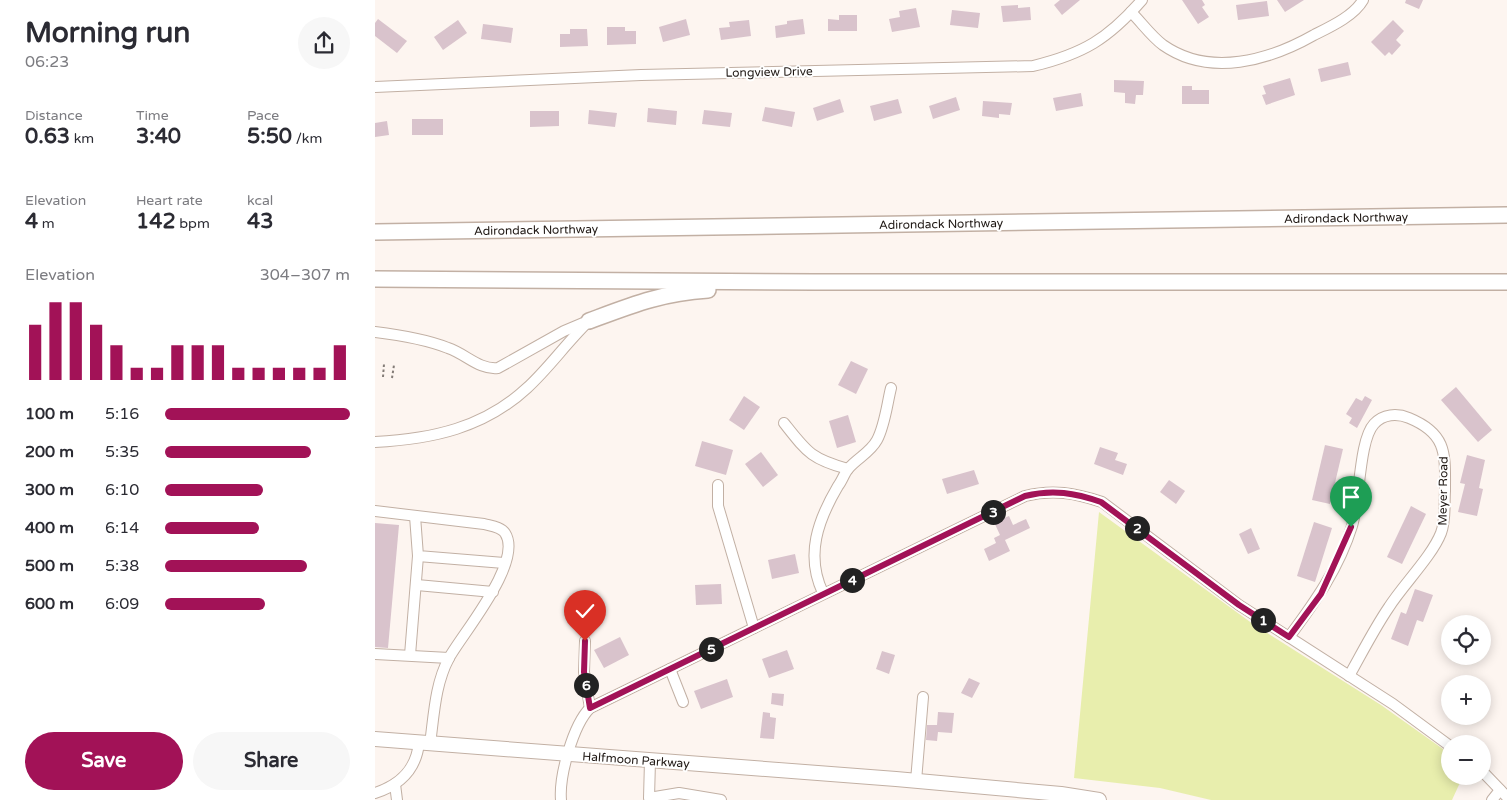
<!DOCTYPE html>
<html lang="en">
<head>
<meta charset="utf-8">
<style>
  :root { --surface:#fff; --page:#f7f7f7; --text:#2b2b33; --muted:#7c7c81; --accent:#a21257 }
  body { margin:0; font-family:"Varela Round",sans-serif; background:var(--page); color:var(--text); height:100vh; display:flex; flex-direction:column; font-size:19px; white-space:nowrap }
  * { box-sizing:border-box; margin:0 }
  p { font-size:16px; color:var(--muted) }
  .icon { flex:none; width:28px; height:28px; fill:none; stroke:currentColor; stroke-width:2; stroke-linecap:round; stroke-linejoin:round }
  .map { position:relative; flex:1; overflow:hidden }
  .panel { display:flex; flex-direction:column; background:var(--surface); width:375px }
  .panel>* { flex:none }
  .buttons { position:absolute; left:1066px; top:615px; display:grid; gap:10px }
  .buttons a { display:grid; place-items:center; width:50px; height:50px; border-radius:50%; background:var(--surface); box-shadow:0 2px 12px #0003; font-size:25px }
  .pin { position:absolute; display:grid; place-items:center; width:42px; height:42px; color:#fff; margin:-51px -21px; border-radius:50% 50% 50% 0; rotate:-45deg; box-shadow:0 0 5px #0007 }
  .pin .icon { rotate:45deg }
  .km { position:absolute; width:25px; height:25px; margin:-12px; border-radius:50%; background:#222; color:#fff; font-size:14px; line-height:25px; text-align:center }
  .round { display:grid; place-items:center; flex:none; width:52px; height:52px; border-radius:26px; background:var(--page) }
  .head { display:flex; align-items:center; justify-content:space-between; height:85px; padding:0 25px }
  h1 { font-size:28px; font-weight:800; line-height:38px }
  .figures { display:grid; grid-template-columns:repeat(3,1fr); gap:8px; height:85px; padding:5px 25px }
  .figures div { display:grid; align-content:center }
  .figures b { font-size:21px; font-weight:800 }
  .figures small { font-size:14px; font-weight:400 }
  .figures p { font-size:14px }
  .chart { height:140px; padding:10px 25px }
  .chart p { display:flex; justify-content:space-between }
  .chart svg { width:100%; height:90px; margin-top:5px; stroke:var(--accent); stroke-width:6 }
  .primary-button { display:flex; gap:10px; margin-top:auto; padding:10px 25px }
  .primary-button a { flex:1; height:58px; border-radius:30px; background:var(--accent); color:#fff; font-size:20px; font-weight:800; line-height:58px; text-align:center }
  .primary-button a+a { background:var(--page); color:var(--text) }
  ul { padding:0 25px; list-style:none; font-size:16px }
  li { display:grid; grid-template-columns:80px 60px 1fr; align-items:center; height:38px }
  li i { height:12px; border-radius:6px; background:var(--accent) }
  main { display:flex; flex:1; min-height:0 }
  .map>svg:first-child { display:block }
</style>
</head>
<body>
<main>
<section class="panel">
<div class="head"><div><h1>Morning run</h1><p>06:23</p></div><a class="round"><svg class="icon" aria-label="share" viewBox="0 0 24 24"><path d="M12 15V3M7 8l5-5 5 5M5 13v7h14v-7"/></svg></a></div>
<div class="figures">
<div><p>Distance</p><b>0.63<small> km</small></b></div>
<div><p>Time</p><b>3:40</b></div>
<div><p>Pace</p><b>5:50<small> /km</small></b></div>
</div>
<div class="figures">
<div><p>Elevation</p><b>4<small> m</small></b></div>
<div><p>Heart rate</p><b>142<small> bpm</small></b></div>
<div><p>kcal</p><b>43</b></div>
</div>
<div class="chart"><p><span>Elevation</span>304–307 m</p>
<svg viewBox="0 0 160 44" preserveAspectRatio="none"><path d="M5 44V17M15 44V6M25 44V6M35 44V17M45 44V27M55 44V38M65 44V38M75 44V27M85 44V27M95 44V27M105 44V38M115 44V38M125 44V38M135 44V38M145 44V38M155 44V27"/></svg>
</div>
<ul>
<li><b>100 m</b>5:16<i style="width:100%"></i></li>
<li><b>200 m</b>5:35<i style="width:79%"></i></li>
<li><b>300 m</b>6:10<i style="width:53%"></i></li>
<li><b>400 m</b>6:14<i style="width:51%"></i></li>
<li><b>500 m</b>5:38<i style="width:77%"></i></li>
<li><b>600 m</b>6:09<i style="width:54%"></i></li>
</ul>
<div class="primary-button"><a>Save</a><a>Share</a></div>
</section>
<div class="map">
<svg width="1132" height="800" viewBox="0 0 1132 800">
  <rect width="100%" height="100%" fill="#fdf5f0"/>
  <path fill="#e8eead" d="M724 512 878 624 1006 705 1075 754V776H1088L1077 800H836L785 788 699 778Z"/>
  <g fill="#d9c3cc">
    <path d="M685 0H705L687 15 679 5Z"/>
    <path d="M807 0H827L830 5 827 7 834 17 823 24Z"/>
    <path d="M902 0H929L910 12Z"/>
    <path d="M1031 0H1048L1044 9 1030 3Z"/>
    <path d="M892 1 894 16 863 20 861 5Z"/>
    <path d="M643 5V8L655 7 656 20 628 22 626 6Z"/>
    <path d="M541 8 545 27 517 32 514 19 525 17 524 11Z"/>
    <path d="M577 10 605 13 603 28 575 25Z"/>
    <path d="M464 15H482V31H453V19L464 20Z"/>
    <path d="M3 19 32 41 22 53 0 36V23Z"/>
    <path d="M311 19 315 35 288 42 284 27Z"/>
    <path d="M428 19 430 34 401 38 400 26 412 24V21Z"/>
    <path d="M83 20 92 33 68 50 59 37Z"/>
    <path d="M374 20 376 36 346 40 344 28 355 27 354 22Z"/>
    <path d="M1018 20 1029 31 1021 40 1026 45 1017 55 1014 52 1010 56 996 42Z"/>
    <path d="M108 24 138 28 136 43 106 39Z"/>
    <path d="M232 27H250V31H261V44L232 45Z"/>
    <path d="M195 29H212L213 46 185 47V34H195Z"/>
    <path d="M973 62 976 75 946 82 943 69Z"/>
    <path d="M915 78 920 95 891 105 887 95 891 94 888 86Z"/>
    <path d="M739 80 769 81 768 95H761L760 104 750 103V93L739 92Z"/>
    <path d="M807 86H817V90H834V104H807Z"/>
    <path d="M706 93 708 106 681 111 678 98Z"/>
    <path d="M581 97 585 110 558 119 554 106Z"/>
    <path d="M465 99 469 112 442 121 438 108Z"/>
    <path d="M523 99 527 113 499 121 495 106Z"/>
    <path d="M608 101 637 103 635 115 624 114V118L607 116Z"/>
    <path d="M390 107 420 112 417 127 387 121Z"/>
    <path d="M273 108 302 111 301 125 272 122Z"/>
    <path d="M214 110 242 113 240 127 213 124Z"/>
    <path d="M329 110 357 113 355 127 327 124Z"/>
    <path d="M155 111H184V126L155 127Z"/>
    <rect x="37" y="119" width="31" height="16"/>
    <path d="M12 121 14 135 0 137V123Z"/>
    <path d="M476 361 493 369 481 394 463 385Z"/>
    <path d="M1081 387 1117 430 1103 442 1066 400Z"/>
    <path d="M369 396 385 407 369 430 354 420Z"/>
    <path d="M990 396 997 400 982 428 974 423 977 418 971 414 981 398 987 401Z"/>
    <path d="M473 415 481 442 462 448 454 421Z"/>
    <path d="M327 441 358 450 351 475 320 466Z"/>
    <path d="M950 445 968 449 955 504 937 500Z"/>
    <path d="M725 447 743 453 740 460 752 464 748 475 719 464Z"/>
    <path d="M386 452 403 475 388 487 370 464Z"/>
    <path d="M1092 455 1110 460 1104 488 1108 489 1102 516 1083 512 1090 484 1085 483Z"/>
    <path d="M599 470 604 484 572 494 567 479Z"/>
    <path d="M794 480 810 491 801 504 785 492Z"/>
    <path d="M1036 506 1051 514 1027 564 1012 557Z"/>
    <path d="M634 516 638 525 651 519 655 528 630 540 635 551 614 561 609 549 621 543 619 538 625 535 619 522Z"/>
    <path d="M939 522 957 528 940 582 922 576Z"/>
    <path d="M0 523 24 525 13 648 0 647Z"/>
    <path d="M876 528 885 549 873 554 864 534Z"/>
    <path d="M420 554 424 573 397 579 393 560Z"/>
    <path d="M346 584 347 604 321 605 320 585Z"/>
    <path d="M1040 589 1058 595 1048 622 1042 620 1033 646 1016 639 1026 612 1031 614Z"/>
    <path d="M245 637 254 655 229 668 219 650Z"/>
    <path d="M412 650 419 669 394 678 387 659Z"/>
    <path d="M507 651 520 655 514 674 501 669Z"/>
    <path d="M594 678 605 683 597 698 586 693Z"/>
    <path d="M352 679 358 697 326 709 319 691Z"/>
    <path d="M397 693 409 694 408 706 396 704Z"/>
    <path d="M388 712 395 713V717L401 718 399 739 385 738Z"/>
    <path d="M563 712 579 713 577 733 563 732 562 741 551 740 552 725H562Z"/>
  </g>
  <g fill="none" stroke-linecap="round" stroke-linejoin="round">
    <defs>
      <g id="minor">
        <path d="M756 12C767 23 776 36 788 45 835 78 895 60 939 35 955 27 979 16 988 0"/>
        <path d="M0 87 266 75 658 66C708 54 733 39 767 0"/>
        <path d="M0 332C25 335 50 339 73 348 91 354 104 370 123 368L189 331 208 323"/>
        <path d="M409 423C432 452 436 459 473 469"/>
        <path d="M0 442C57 439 109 428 152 388 174 368 192 342 214 321"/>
        <path d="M343 485V506L379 628"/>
        <path d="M0 511 109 524C116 526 126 527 130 533 149 562 87 634 74 658 60 684 59 715 55 744"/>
        <path d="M40 516 43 556 129 563"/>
        <path d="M42 585 118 592"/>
        <path d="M448 593C430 555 443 520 463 486 467 481 469 474 473 469 482 458 495 453 502 440 510 425 512 404 516 388"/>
        <path d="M914 637C940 602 964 568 977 526 985 500 984 440 999 424 1008 414 1022 413 1034 418 1073 434 1070 455 1070 491 1069 505 1071 520 1066 533 1057 556 1028 585 1014 607 999 629 987 653 974 676"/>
        <path d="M210 641 209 672 215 708"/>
        <path d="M0 654 74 658"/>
        <path d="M35 655 43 556"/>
        <path d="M295 669 308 702"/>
        <path d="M275 761 274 798 304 793 346 800"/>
        <path d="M1108 772 1132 797"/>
        <path d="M541 781 548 697"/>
        <path d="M20 784 22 800"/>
        <path d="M0 793C25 785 41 770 44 743"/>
        <path d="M186 800C184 776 198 725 215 708L650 496C678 489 700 493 727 502L864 605 1018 704 1075 746"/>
        <path d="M1117 800 1125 790"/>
      </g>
      <path id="major" d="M0 739 521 779 686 794 724 800"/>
      <g id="highway">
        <path d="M0 232 1132 215"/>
        <path d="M0 279 440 282H1132"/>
        <path d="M214 321C257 305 286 293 333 290"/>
      </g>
    </defs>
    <use href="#minor" stroke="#c2b0a4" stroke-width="12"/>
    <use href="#major" stroke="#c2b0a4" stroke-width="16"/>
    <use href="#highway" stroke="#c2b0a4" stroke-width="18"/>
    <g stroke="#837c77" stroke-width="2" stroke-dasharray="2.5 2.5" stroke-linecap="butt">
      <path d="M8 377 9 364"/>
      <path d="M17 378 19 365"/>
    </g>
    <use href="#minor" stroke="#fff" stroke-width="10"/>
    <use href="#major" stroke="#fff" stroke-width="14"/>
    <use href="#highway" stroke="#fff" stroke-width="15"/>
  </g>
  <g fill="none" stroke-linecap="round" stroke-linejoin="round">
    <defs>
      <path id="route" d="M210 641 209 672 215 708 650 496C678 489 700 493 726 502L864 605 914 637 946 594 976 527"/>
    </defs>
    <use href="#route" stroke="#fff" stroke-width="10"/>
    <use href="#route" stroke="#a21257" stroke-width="6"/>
  </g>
  <g text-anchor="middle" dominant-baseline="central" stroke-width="4" stroke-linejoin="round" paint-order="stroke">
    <g font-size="12" fill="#1e1713" stroke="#fff">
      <text transform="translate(394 72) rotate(-1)">Longview Drive</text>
      <text transform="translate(971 218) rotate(-1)">Adirondack Northway</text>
      <text transform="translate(566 224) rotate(-1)">Adirondack Northway</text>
      <text transform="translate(161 230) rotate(-1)">Adirondack Northway</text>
      <text transform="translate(1068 491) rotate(-89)">Meyer Road</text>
      <text transform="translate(261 760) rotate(4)">Halfmoon Parkway</text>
    </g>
  </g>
</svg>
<div class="buttons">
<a><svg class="icon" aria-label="locate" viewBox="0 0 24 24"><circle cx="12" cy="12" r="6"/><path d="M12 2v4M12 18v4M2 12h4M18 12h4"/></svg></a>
<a>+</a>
<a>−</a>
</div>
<div class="pin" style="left:976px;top:527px;background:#1e9e55"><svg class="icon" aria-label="arrive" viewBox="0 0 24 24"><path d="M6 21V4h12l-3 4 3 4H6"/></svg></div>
<div class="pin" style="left:210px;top:641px;background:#d93025"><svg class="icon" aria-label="check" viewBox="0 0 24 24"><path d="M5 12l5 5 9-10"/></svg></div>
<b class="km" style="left:888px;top:620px">1</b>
<b class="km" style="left:762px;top:528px">2</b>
<b class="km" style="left:618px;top:512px">3</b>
<b class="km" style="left:477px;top:580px">4</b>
<b class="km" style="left:336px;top:649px">5</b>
<b class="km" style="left:211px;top:685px">6</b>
</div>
</main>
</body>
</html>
